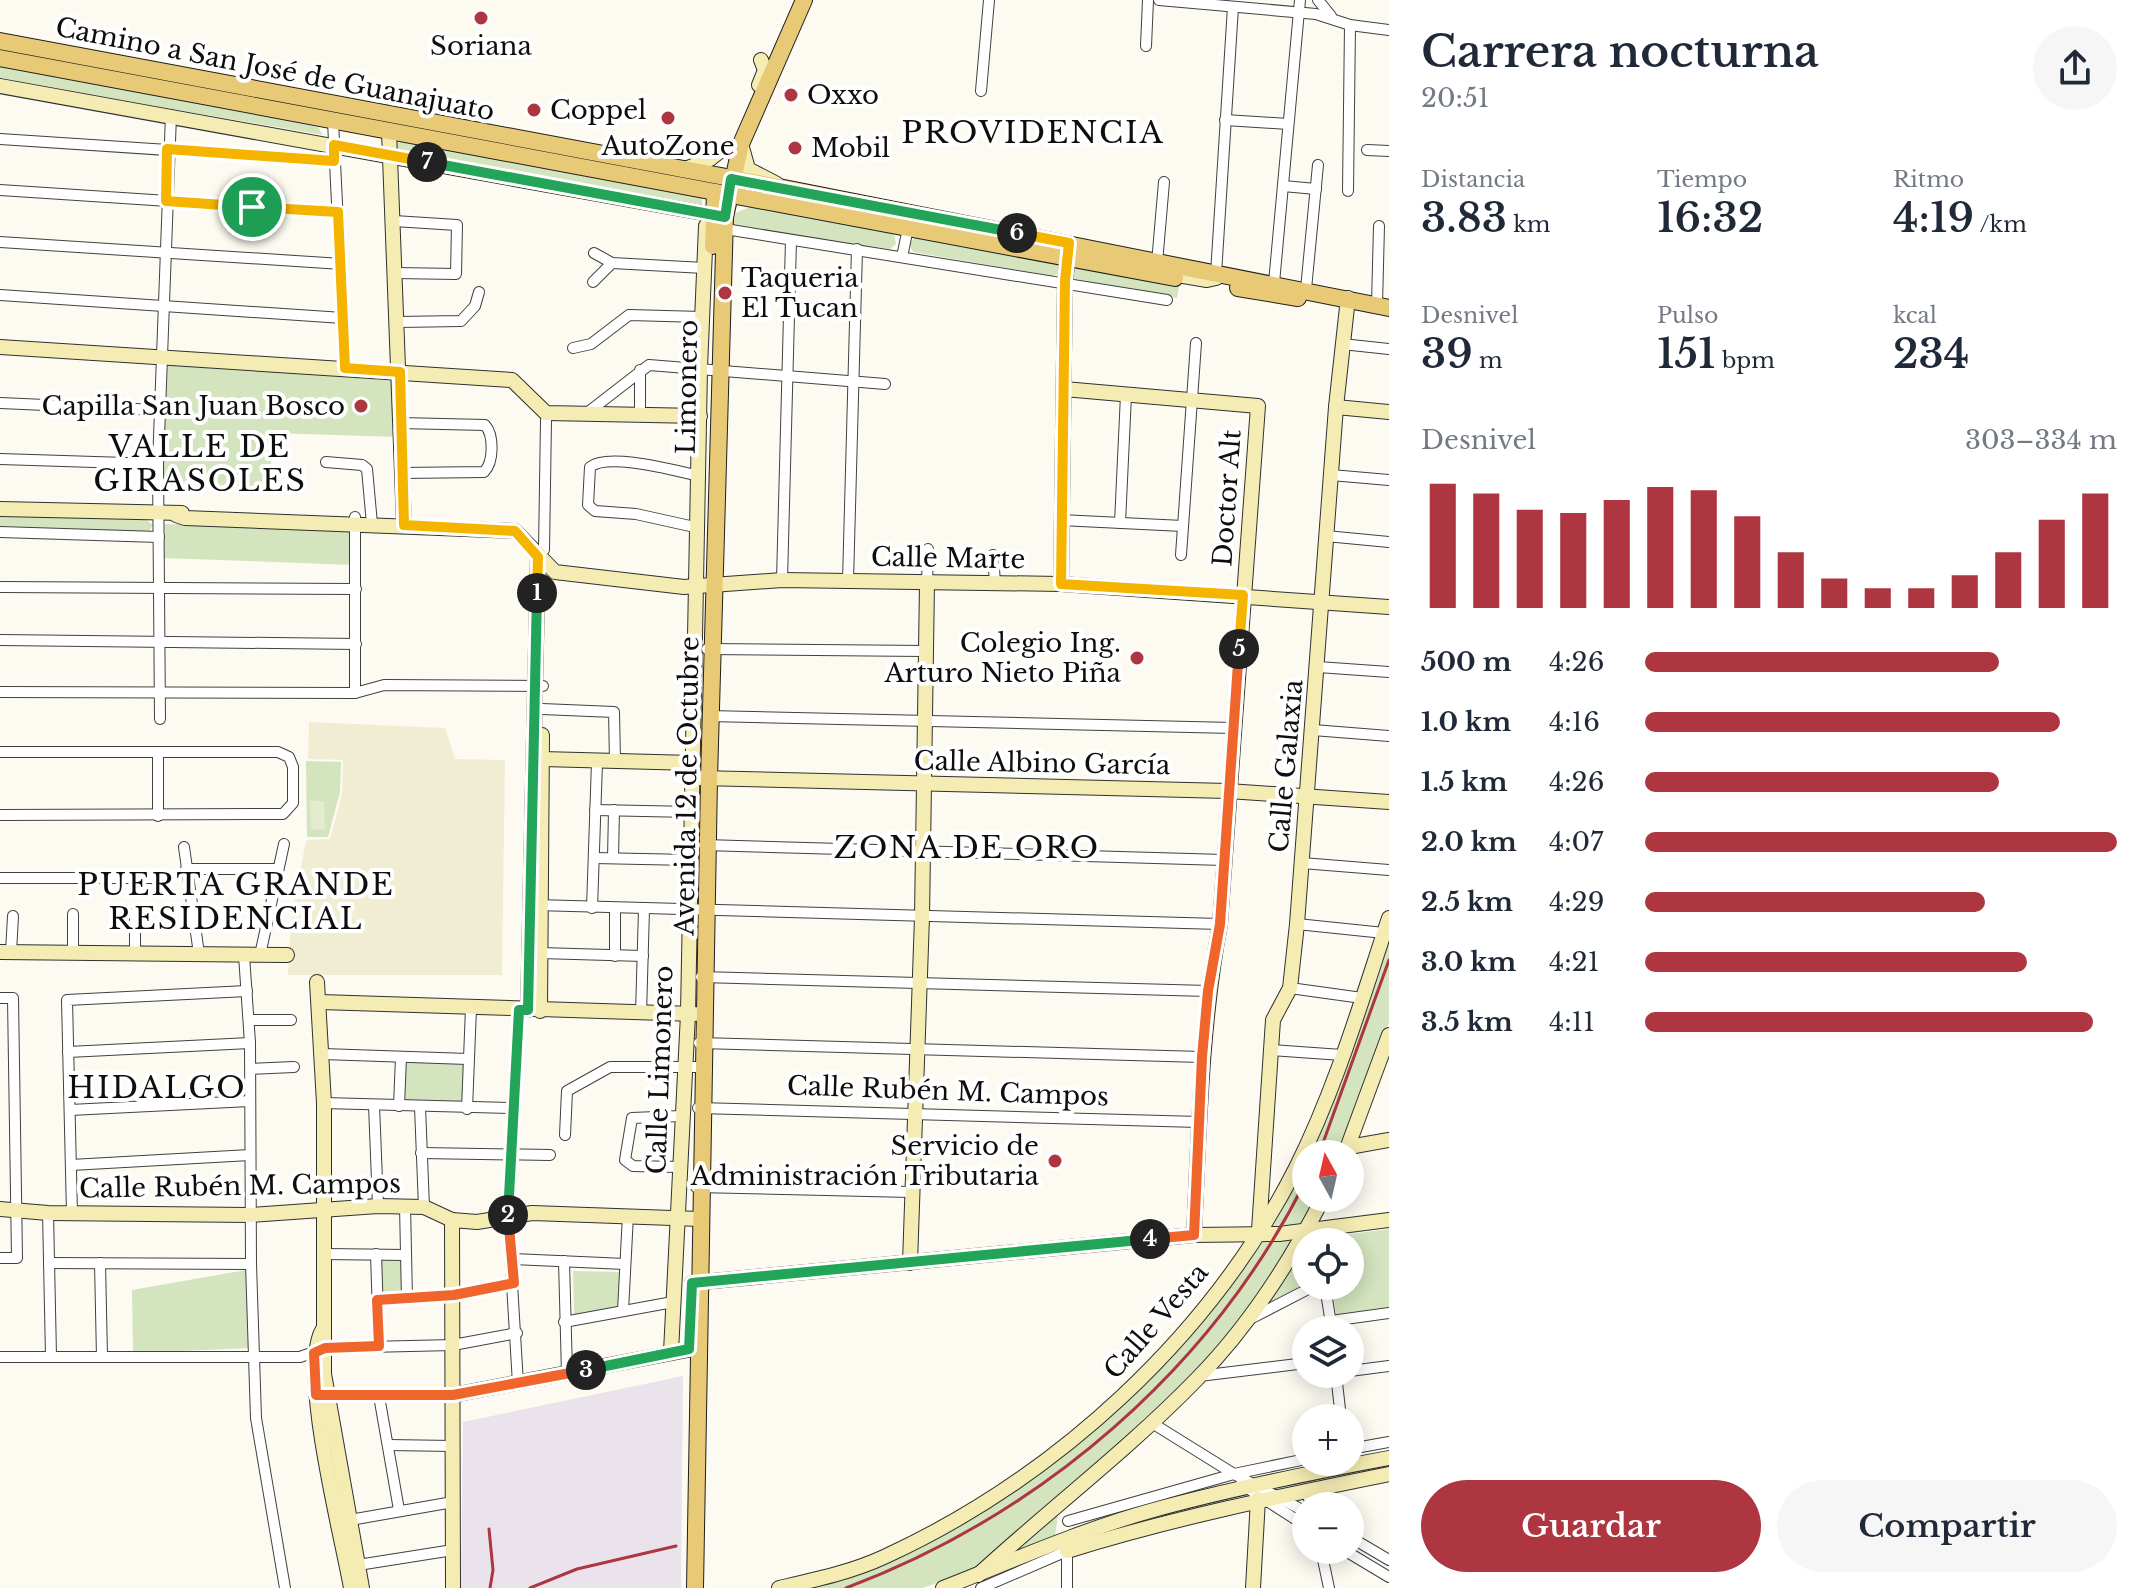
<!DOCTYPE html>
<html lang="es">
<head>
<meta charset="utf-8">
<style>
  :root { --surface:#fff; --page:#f6f6f7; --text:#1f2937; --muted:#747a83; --accent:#ad3640 }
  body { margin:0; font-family:"Libre Baskerville",serif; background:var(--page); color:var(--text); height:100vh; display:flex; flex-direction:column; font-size:30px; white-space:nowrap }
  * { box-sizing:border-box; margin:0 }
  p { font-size:26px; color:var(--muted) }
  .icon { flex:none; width:44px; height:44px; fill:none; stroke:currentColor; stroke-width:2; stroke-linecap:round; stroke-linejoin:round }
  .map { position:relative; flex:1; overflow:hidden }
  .drawer { display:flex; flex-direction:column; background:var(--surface); width:760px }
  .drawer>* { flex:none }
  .needle { width:52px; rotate:352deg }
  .controls { position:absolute; left:1292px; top:1140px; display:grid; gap:16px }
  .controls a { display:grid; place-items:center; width:72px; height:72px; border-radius:50%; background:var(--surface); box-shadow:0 4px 20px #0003; font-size:40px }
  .pin { position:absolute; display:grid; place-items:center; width:68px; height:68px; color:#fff; margin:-34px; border:4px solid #fff; border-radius:50%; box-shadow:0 2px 8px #0007 }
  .km { position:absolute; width:40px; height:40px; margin:-20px; border-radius:50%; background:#222; color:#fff; font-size:22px; line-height:40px; text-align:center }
  .round { display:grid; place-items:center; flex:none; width:84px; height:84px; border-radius:42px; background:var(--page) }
  .head { display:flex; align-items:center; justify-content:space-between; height:136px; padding:0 32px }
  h1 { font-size:44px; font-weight:600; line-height:60px }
  .stats { display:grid; grid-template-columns:repeat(3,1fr); gap:12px; height:136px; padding:8px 32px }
  .stats div { display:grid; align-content:center }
  .stats b { font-size:40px; font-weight:600 }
  .stats small { font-size:22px; font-weight:400 }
  .stats p { font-size:22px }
  .chart { height:224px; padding:16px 32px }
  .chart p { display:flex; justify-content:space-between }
  .chart svg { width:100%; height:144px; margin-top:8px; stroke:var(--accent); stroke-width:6 }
  .action { display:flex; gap:16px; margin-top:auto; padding:16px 32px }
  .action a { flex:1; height:92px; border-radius:48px; background:var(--accent); color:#fff; font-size:32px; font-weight:600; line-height:92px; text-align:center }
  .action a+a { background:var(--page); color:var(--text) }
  ul { padding:0 32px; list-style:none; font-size:26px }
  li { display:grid; grid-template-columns:128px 96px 1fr; align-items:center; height:60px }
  li i { height:20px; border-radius:10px; background:var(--accent) }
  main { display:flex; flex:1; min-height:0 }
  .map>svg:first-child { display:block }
</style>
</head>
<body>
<main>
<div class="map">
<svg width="1389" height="1588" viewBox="0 0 1389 1588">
  <rect width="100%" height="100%" fill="#fdfaf1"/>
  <path fill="#eae3eb" d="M683 1376 681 1588H461L463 1422Z"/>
  <path fill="#f1edd3" d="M309 722 445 728 455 759 505 760 502 975H288L291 922 306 840 330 839 342 794 343 760 308 759Z"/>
  <g fill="#d3e4be">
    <path d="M0 65 318 127 323 135 0 79Z"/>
    <path d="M404 142 702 196V208L393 151 395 143Z"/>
    <path d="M750 207 894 234 896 244 890 249 729 224V216Z"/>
    <path d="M915 238 1057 264 1061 272 1053 276 913 252 909 244Z"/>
    <path d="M1075 266 1179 286 1177 298 1071 278 1067 268Z"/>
    <path d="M164 361 397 373 399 437 272 433 270 490 164 488Z"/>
    <path d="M0 513 144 518 153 525 149 531 140 532 0 526Z"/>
    <path d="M165 524 354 527 355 565 164 558Z"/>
    <path d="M306 761 341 762 340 792 328 837H307Z"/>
    <path d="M1389 940V1022L1343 1149 1340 1154H1306V1198H1318L1306 1223 1267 1227Z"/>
    <path d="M403 1059 467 1061 465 1105 402 1102Z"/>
    <path d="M1389 1229V1307L1336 1314 1332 1286H1350V1242H1327L1326 1237Z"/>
    <path d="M1313 1233 1314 1242H1306V1285L1259 1311 1307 1235Z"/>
    <path d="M1294 1238 1264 1290 1197 1376 984 1565 923 1588H800L885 1561 1112 1412 1257 1241Z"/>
    <path d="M379 1255 404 1257 405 1298 381 1299Z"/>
    <path d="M246 1270 250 1348 133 1353 132 1290Z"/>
    <path d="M573 1271 622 1272 620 1307 574 1315Z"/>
    <path d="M1059 1506 1055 1537 1005 1555Z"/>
  </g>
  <path fill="#e3ecce" d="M310 801H324L325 829 311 830Z"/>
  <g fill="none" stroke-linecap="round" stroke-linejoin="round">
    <defs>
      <g id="street">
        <path d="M1159 0 1316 14 1350 25 1389 30"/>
        <path d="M1318 0 1331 16"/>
        <path d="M1146 46 1148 0"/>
        <path d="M981 91 989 0"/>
        <path d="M1225 120 1288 124"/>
        <path d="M333 121 345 368"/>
        <path d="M0 139 334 161"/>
        <path d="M1367 150 1389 151"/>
        <path d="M1283 186 1316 189"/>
        <path d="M0 190 338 212"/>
        <path d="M1348 191 1350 25"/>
        <path d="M394 221 457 225 456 274 396 273"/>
        <path d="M725 229 1167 300"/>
        <path d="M0 242 342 264"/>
        <path d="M594 253 612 263 704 268"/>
        <path d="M902 257 908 228"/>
        <path d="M1157 263 1164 182"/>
        <path d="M1216 274 1233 7"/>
        <path d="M593 282 612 263"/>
        <path d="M1274 283 1300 0"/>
        <path d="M1306 289 1318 165"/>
        <path d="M0 295 343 318"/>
        <path d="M1377 305 1379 226"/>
        <path d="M398 322 461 321 475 306 479 292"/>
        <path d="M1342 344 1389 349"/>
        <path d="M573 348 591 344 629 315 702 317"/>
        <path d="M0 403 159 410"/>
        <path d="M587 413 649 365 885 384"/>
        <path d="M640 414V370"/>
        <path d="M400 423 485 425C494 435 494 462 484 472L402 473"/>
        <path d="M0 459 158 464"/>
        <path d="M326 462 362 465 367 469 372 524"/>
        <path d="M1331 475 1389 480"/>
        <path d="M355 517V693"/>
        <path d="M1060 520 1183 526"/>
        <path d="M1120 523 1126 395"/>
        <path d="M699 528 636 514 595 511 588 505 590 467C608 452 676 471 700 476"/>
        <path d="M0 532 159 537"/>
        <path d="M1326 536 1389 542"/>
        <path d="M544 550 546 420"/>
        <path d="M993 555 995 583"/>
        <path d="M1181 555 1196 343"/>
        <path d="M782 580 791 240"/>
        <path d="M848 581 857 249"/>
        <path d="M927 583 928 549"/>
        <path d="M0 587 356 589"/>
        <path d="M0 640 356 644"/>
        <path d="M707 649 925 651"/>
        <path d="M1318 667 1389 672"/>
        <path d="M0 692 355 693 384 685 543 686"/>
        <path d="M542 709 614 712 615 761"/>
        <path d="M708 716 1234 728"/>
        <path d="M160 719 158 464 171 115"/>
        <path d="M1313 730 1389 736"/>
        <path d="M0 752H278L289 757 293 767V803L283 814 0 815"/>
        <path d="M158 753V816"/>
        <path d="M595 810 692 812"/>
        <path d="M704 845 1224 860"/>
        <path d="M184 847 199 954"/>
        <path d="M594 858 690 860"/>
        <path d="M613 858 614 810"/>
        <path d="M1302 863 1389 870"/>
        <path d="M186 869H276"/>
        <path d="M0 878H154"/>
        <path d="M535 905 1220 924"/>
        <path d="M592 908 597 762"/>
        <path d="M615 908V956"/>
        <path d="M135 913V953"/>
        <path d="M73 914V953"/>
        <path d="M1297 924 1384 933"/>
        <path d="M11 952 13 916"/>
        <path d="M540 953 643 956"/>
        <path d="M244 955 250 1043 251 1264 256 1418 285 1588"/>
        <path d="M260 955 284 844"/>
        <path d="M701 977 1208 991"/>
        <path d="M1290 988 1362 998"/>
        <path d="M0 998H13L17 1258H0"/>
        <path d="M641 1014 644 909"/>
        <path d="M249 1020H291"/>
        <path d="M699 1043 1202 1057"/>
        <path d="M1271 1050 1342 1055"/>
        <path d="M68 1052 250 1043"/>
        <path d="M323 1054 468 1059"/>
        <path d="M251 1069 294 1067"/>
        <path d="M324 1103 513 1108"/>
        <path d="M374 1105 378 1206"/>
        <path d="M399 1106 401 1057"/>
        <path d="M420 1107 424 1207"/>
        <path d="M698 1108 1199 1122"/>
        <path d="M467 1109 471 1008"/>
        <path d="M70 1110 250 1101"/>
        <path d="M565 1135 567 1091 610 1067H697"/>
        <path d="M421 1153 550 1155"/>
        <path d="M71 1165 250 1155"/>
        <path d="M680 1167 633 1166 625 1160 632 1118 681 1116"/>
        <path d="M696 1187 911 1192"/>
        <path d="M405 1206 407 1299"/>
        <path d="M48 1213 51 1356"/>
        <path d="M72 1214 67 1000 247 991"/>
        <path d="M325 1254 406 1255"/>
        <path d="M376 1254 379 1346"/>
        <path d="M513 1259 625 1264"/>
        <path d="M564 1261 567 1373"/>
        <path d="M49 1263 251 1264"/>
        <path d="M100 1263 102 1357"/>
        <path d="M1325 1286 1332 1330"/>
        <path d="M377 1300 454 1295 514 1283"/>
        <path d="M623 1311 628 1215"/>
        <path d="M1252 1318 1314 1286"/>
        <path d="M1331 1321 1389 1313"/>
        <path d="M564 1322 673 1302"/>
        <path d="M0 1357H300L325 1348 453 1345 517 1333"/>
        <path d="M1350 1371 1389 1366"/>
        <path d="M1336 1374 1341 1418"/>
        <path d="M1199 1376 1306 1363"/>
        <path d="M518 1384 508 1217 519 1010"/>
        <path d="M379 1396 399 1510"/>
        <path d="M1152 1423 1234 1474 1306 1512"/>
        <path d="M388 1445 452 1446"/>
        <path d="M1350 1449 1389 1442"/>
        <path d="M1241 1484 1306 1526"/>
        <path d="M1307 1491 1311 1506"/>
        <path d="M350 1520 453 1502"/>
        <path d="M1068 1521 1234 1474 1306 1459"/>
        <path d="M1350 1537 1389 1560"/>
        <path d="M1321 1550 1329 1588"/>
        <path d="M1344 1550 1389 1577"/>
        <path d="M358 1565 453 1550"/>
        <path d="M981 1588 1067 1551"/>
        <path d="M1067 1588V1546"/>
      </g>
      <g id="secondary">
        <path d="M759 85 765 70 761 60"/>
        <path d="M0 86 725 217"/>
        <path d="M389 131 404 525"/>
        <path d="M741 144 748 169 777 184"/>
        <path d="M683 170 710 159 724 148"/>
        <path d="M1166 273 1207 280 1216 278V274"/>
        <path d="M0 347 512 380 546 413 700 416"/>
        <path d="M1064 389 1258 406 1220 924C1201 1027 1199 1130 1194 1235"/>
        <path d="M1336 407 1389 412"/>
        <path d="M0 509 182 513"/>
        <path d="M176 515 185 518 515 531 555 572 684 587 782 580 1061 584 1389 607"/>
        <path d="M1061 584 1065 281 1069 249"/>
        <path d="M542 759 693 763"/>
        <path d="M698 778 1228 791 1389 802"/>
        <path d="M0 952 287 955"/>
        <path d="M317 982 324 1103V1374L362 1588"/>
        <path d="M320 1002 695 1014"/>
        <path d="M528 1010 538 553"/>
        <path d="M540 1011 542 735"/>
        <path d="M1349 1147 1389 1140"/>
        <path d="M1345 1154 1389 1035"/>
        <path d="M0 1209 48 1213 250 1215 378 1206 424 1207 452 1220 477 1222 532 1213 700 1219"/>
        <path d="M452 1220 453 1588"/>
        <path d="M1259 1230 1273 1020 1290 988 1297 924 1336 407 1348 298"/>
        <path d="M910 1263 922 917 927 583"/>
        <path d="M692 1283 1194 1235 1279 1234 1389 1220"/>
        <path d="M323 1329C298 1368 342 1536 351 1588"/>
        <path d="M671 1352 688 1014 700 368 706 226"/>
        <path d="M316 1395H453L698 1348"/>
        <path d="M1067 1551C1173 1518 1280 1496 1389 1474"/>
        <path d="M978 1575C1050 1509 1129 1449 1197 1379 1248 1327 1290 1262 1323 1198"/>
        <path d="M779 1588C814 1580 852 1572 884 1557 1056 1478 1210 1337 1296 1168 1336 1088 1361 1002 1389 918"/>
        <path d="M943 1588C1012 1561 1079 1531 1150 1511 1229 1489 1309 1473 1389 1458"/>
        <path d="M1253 1588 1258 1499"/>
      </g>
      <g id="primary">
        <path d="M0 41 784 188 1389 308"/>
        <path d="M0 58 1175 278"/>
        <path d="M713 246 715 192"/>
        <path d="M1238 288 1298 298"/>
        <path d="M695 1588 709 779 725 217 741 144 804 0"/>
      </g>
    </defs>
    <use href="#street" stroke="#414141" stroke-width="12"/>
    <use href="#secondary" stroke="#303030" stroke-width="16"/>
    <use href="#primary" stroke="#1f1f1f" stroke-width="18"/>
    <use href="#street" stroke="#fff" stroke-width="10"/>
    <use href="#secondary" stroke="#f5ecb3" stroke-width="14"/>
    <use href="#primary" stroke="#e8c976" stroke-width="16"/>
    <g stroke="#ad3640" stroke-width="3">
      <path d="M1319 1154 1389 960"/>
      <path d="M489 1529 493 1570 490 1588"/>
      <path d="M530 1588 577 1569 676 1546"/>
      <path d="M846 1588C1042 1514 1212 1369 1306 1180"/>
    </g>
  </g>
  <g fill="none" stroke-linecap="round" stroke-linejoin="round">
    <defs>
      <path id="split-1" d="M252 207 338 212 345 368 400 372 404 525 515 531 538 557 537 593"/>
      <path id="split-2" d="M508 1215 519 1010H528L537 593"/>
      <path id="split-3" d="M508 1215 514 1283 454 1295 377 1300 379 1346 325 1348 314 1353 316 1395H453L586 1370"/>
      <path id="split-4" d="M586 1370 689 1349 692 1283 1150 1239"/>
      <path id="split-5" d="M1150 1239 1194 1235 1202 1057 1208 991 1220 924 1239 649"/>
      <path id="split-6" d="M1017 233 1069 243 1065 281 1061 584 1243 595 1239 649"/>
      <path id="split-7" d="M427 162 725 217 731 179 1017 233"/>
      <path id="split-8" d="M252 207 166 201 167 149 334 161V145L427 162"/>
    </defs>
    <use href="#split-1" stroke="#fff" stroke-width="16"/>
    <use href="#split-2" stroke="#fff" stroke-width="16"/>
    <use href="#split-3" stroke="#fff" stroke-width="16"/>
    <use href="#split-4" stroke="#fff" stroke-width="16"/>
    <use href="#split-5" stroke="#fff" stroke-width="16"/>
    <use href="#split-6" stroke="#fff" stroke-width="16"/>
    <use href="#split-7" stroke="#fff" stroke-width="16"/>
    <use href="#split-8" stroke="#fff" stroke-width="16"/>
    <use href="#split-1" stroke="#f5b400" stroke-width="10"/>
    <use href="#split-2" stroke="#22a559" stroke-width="10"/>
    <use href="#split-3" stroke="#f0652b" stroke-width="10"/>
    <use href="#split-4" stroke="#22a559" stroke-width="10"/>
    <use href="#split-5" stroke="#f0652b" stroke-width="10"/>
    <use href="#split-6" stroke="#f5b400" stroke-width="10"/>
    <use href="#split-7" stroke="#22a559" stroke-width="10"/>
    <use href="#split-8" stroke="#f5b400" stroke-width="10"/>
  </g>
  <g fill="#ad3640" stroke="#fff" stroke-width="3">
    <circle cx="481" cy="18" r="8"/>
    <circle cx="791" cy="95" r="8"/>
    <circle cx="534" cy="110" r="8"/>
    <circle cx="668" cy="118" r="8"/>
    <circle cx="795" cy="148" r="8"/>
    <circle cx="725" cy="293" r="8"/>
    <circle cx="361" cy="406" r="8"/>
    <circle cx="1137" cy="658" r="8"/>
    <circle cx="1055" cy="1161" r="8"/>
  </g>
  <g text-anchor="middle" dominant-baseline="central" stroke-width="8" stroke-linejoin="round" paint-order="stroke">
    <g font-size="26" fill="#0e0e0e" stroke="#fff" text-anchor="start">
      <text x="481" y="46" text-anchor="middle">Soriana</text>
      <text x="807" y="95">Oxxo</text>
      <text x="550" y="110">Coppel</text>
      <text x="668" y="146" text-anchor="middle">AutoZone</text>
      <text x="811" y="148">Mobil</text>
      <text x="741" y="278">Taqueria<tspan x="741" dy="30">El Tucan</tspan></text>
      <text x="345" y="406" text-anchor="end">Capilla San Juan Bosco</text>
      <text x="1121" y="643" text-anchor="end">Colegio Ing.<tspan x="1121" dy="30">Arturo Nieto Piña</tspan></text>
      <text x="1039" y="1146" text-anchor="end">Servicio de<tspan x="1039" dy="30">Administración Tributaria</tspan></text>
    </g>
    <g font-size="26" fill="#0e0e0e" stroke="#fff">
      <text transform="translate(275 69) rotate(11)">Camino a San José de Guanajuato</text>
      <text transform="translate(687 387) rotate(-89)">Limonero</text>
      <text transform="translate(1227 498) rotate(-86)">Doctor Alt</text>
      <text transform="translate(948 558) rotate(1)">Calle Marte</text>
      <text transform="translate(1042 763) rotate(1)">Calle Albino García</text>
      <text transform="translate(1286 766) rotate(-85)">Calle Galaxia</text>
      <text transform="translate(687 786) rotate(-89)">Avenida 12 de Octubre</text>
      <text transform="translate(660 1070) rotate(-88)">Calle Limonero</text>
      <text transform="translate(948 1091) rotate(2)">Calle Rubén M. Campos</text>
      <text transform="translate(240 1186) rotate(-1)">Calle Rubén M. Campos</text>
      <text transform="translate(1156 1321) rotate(-49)">Calle Vesta</text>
    </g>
    <g font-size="30" letter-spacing="2" fill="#0e0e0e" stroke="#fff">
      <text x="1033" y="132">PROVIDENCIA</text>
      <text x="200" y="446">VALLE DE<tspan x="200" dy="34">GIRASOLES</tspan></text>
      <text x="967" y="847">ZONA DE ORO</text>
      <text x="236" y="884">PUERTA GRANDE<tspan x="236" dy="34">RESIDENCIAL</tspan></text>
      <text x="157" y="1087">HIDALGO</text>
    </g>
  </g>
</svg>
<div class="controls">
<a><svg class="needle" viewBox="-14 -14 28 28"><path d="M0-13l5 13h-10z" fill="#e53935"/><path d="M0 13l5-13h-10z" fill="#747a83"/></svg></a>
<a><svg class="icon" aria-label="locate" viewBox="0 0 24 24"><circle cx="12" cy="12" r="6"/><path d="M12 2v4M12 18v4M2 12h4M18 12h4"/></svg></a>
<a><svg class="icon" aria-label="layers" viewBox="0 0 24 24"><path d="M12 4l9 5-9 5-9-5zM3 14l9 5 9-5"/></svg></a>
<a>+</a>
<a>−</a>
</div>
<div class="pin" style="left:252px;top:207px;background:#1e9e55"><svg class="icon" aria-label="arrive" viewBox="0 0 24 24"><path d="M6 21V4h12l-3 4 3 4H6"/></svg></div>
<b class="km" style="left:537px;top:593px">1</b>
<b class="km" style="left:508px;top:1215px">2</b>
<b class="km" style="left:586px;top:1370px">3</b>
<b class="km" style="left:1150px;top:1239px">4</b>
<b class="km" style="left:1239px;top:649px">5</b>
<b class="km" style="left:1017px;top:233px">6</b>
<b class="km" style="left:427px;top:162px">7</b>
</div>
<section class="drawer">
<div class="head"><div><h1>Carrera nocturna</h1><p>20:51</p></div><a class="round"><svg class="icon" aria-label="share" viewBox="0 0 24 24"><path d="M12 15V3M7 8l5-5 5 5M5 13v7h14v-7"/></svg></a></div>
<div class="stats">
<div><p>Distancia</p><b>3.83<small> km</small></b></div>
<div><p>Tiempo</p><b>16:32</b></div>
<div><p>Ritmo</p><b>4:19<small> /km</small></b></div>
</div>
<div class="stats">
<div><p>Desnivel</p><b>39<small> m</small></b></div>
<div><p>Pulso</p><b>151<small> bpm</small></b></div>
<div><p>kcal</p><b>234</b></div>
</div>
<div class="chart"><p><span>Desnivel</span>303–334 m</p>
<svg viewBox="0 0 160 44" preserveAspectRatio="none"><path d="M5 44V6M15 44V9M25 44V14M35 44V15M45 44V11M55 44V7M65 44V8M75 44V16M85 44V27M95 44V35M105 44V38M115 44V38M125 44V34M135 44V27M145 44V17M155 44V9"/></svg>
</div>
<ul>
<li><b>500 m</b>4:26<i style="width:75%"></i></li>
<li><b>1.0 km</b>4:16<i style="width:88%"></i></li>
<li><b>1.5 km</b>4:26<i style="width:75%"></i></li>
<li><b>2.0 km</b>4:07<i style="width:100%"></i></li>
<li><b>2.5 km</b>4:29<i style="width:72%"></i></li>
<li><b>3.0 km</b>4:21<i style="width:81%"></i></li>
<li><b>3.5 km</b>4:11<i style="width:95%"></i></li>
</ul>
<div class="action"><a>Guardar</a><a>Compartir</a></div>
</section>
</main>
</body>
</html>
